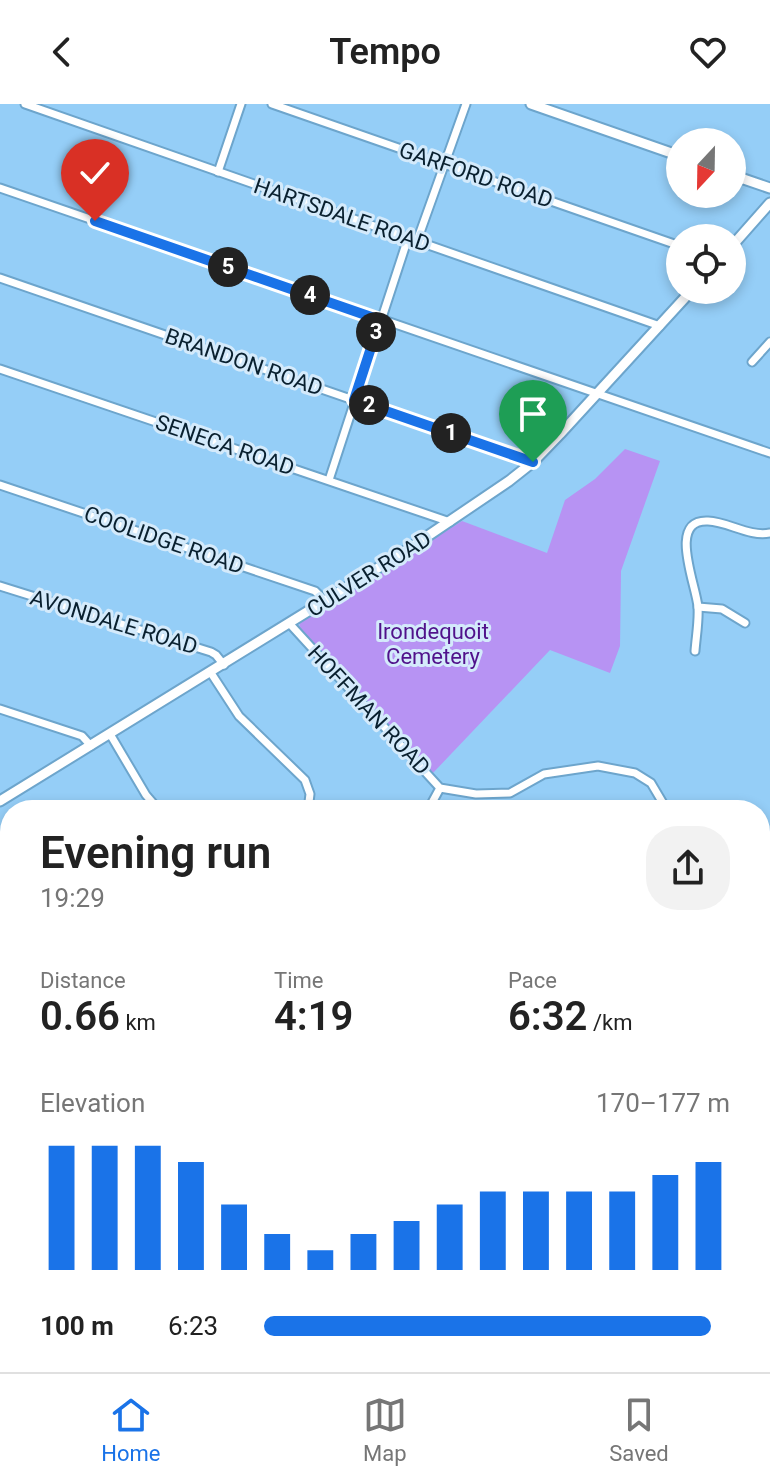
<!DOCTYPE html>
<html lang="en">
<head>
<meta charset="utf-8">
<style>
  :root { --surface:#fff; --page:#f2f2f2; --text:#222; --muted:#767676; --line:#e0e0e0; --accent:#1a73e8 }
  body { margin:0; font-family:Roboto,sans-serif; background:var(--page); color:var(--text); height:100vh; display:flex; flex-direction:column; font-size:30px; white-space:nowrap }
  * { box-sizing:border-box; margin:0 }
  p { font-size:26px; color:var(--muted) }
  .icon { flex:none; width:44px; height:44px; fill:none; stroke:currentColor; stroke-width:2; stroke-linecap:round; stroke-linejoin:round }
  .map { position:relative; flex:1; overflow:hidden }
  .side { position:absolute; left:0px; top:696px; width:770px; height:572px; display:flex; flex-direction:column; background:var(--surface); border-radius:32px 32px 0 0; box-shadow:0 4px 12px #0003 }
  .side>* { flex:none }
  .needle { width:52px; rotate:202deg }
  .tools { position:absolute; left:666px; top:24px; display:grid; gap:16px }
  .tools a { display:grid; place-items:center; width:80px; height:80px; border-radius:50%; background:var(--surface); box-shadow:0 4px 12px #0003; font-size:40px }
  .pin { position:absolute; display:grid; place-items:center; width:68px; height:68px; color:#fff; margin:-82px -34px; border-radius:50% 50% 50% 0; rotate:-45deg; box-shadow:0 0 8px #0007 }
  .pin .icon { rotate:45deg }
  .km { position:absolute; width:40px; height:40px; margin:-20px; border-radius:50%; background:#222; color:#fff; font-size:22px; line-height:40px; text-align:center }
  .round { display:grid; place-items:center; flex:none; width:84px; height:84px; border-radius:32px; background:var(--page) }
  .headline { display:flex; align-items:center; justify-content:space-between; height:136px; padding:0 40px }
  h1 { font-size:44px; font-weight:600; line-height:60px }
  .figures { display:grid; grid-template-columns:repeat(3,1fr); gap:12px; height:136px; padding:8px 40px }
  .figures div { display:grid; align-content:center }
  .figures b { font-size:40px; font-weight:600 }
  .figures small { font-size:22px; font-weight:400 }
  .figures p { font-size:22px }
  .chart { height:224px; padding:16px 40px }
  .chart p { display:flex; justify-content:space-between }
  .chart svg { width:100%; height:144px; margin-top:8px; stroke:var(--accent); stroke-width:6 }
  ul { padding:0 40px; list-style:none; font-size:26px }
  li { display:grid; grid-template-columns:128px 96px 1fr; align-items:center; height:60px }
  li i { height:20px; border-radius:10px; background:var(--accent) }
  header { display:flex; justify-content:space-between; align-items:center; height:104px; padding:0 40px; background:var(--surface); font-size:36px; font-weight:600 }
  .dock { display:flex; justify-content:space-around; align-items:center; height:112px; border-top:2px solid var(--line); background:var(--surface); font-size:22px; color:var(--muted) }
  .dock a { display:grid; justify-items:center; gap:4px }
  .dock .on { color:var(--accent) }
  .map>svg:first-child { display:block }
</style>
</head>
<body>
<header><svg class="icon" aria-label="back" viewBox="0 0 24 24"><path d="M15 5l-7 7 7 7"/></svg>Tempo<svg class="icon" aria-label="heart" viewBox="0 0 24 24"><path d="M12 20l-8-8c-3-5 5-10 8-4 3-6 11-1 8 4z"/></svg></header>
<div class="map">
<svg width="770" height="1268" viewBox="0 0 770 1268">
  <rect width="100%" height="100%" fill="#95cef7"/>
  <g fill="#b793f3">
    <path d="M625 345 660 357 621 467 620 542 610 569 550 546 432 670 302 529 299 525 300 519 462 417 547 449 565 396 595 375Z"/>
    <path d="M0 1014 10 1017V1258H301L298 1268H0Z"/>
  </g>
  <g fill="#9771d3">
    <path d="M0 1020 10 1024V1238L0 1255Z"/>
    <path d="M94 1258H201L200 1268H96Z"/>
    <path d="M224 1258H294L291 1268H225Z"/>
  </g>
  <g fill="none" stroke-linecap="round" stroke-linejoin="round">
    <defs>
      <g id="minor">
        <path d="M25 0 660 222"/>
        <path d="M272 0 680 142"/>
        <path d="M218 68 241 0"/>
        <path d="M0 84 770 349"/>
        <path d="M417 137 466 0"/>
        <path d="M0 174 533 358"/>
        <path d="M752 258 770 238"/>
        <path d="M0 265 450 418"/>
        <path d="M329 376 408 134"/>
        <path d="M0 381 315 487 325 497"/>
        <path d="M0 482 211 548 216 551 224 561"/>
        <path d="M698 503 722 505 745 519"/>
        <path d="M289 519 440 684 476 690 510 689 544 670 598 662 635 669 651 679 667 706"/>
        <path d="M695 547C696 533 699 517 698 503 696 480 667 415 708 417 729 418 749 433 770 429"/>
        <path d="M211 569 239 612 305 676 310 690 308 706"/>
        <path d="M0 605 82 632 91 642"/>
        <path d="M110 630 146 691 159 706"/>
        <path d="M428 706 440 684"/>
        <path d="M0 800 10 805"/>
        <path d="M760 875 770 883"/>
        <path d="M0 915 10 888"/>
        <path d="M19 1258 26 1268"/>
        <path d="M47 1258 53 1268"/>
        <path d="M0 1264 10 1256"/>
        <path d="M423 1268 461 1258"/>
      </g>
      <g id="major">
        <path d="M531 0 680 52"/>
        <path d="M732 71 770 84"/>
        <path d="M732 142 770 99"/>
        <path d="M0 697 404 448 509 377 533 358 560 330 692 186"/>
      </g>
    </defs>
    <use href="#minor" stroke="#6da5cc" stroke-width="11"/>
    <use href="#major" stroke="#6da5cc" stroke-width="13"/>
    <use href="#minor" stroke="#fff" stroke-width="7"/>
    <use href="#major" stroke="#fff" stroke-width="9"/>
  </g>
  <g fill="none" stroke-linecap="round" stroke-linejoin="round">
    <defs>
      <path id="route" d="M95 117 380 216 354 296 533 358"/>
    </defs>
    <use href="#route" stroke="#fff" stroke-width="16"/>
    <use href="#route" stroke="#1a73e8" stroke-width="10"/>
  </g>
  <g text-anchor="middle" dominant-baseline="central" stroke-width="6" stroke-linejoin="round" paint-order="stroke">
    <g font-size="22" fill="#09202f" stroke="#d4eafb">
      <text transform="translate(476 71) rotate(19)">GARFORD ROAD</text>
      <text transform="translate(342 111) rotate(19)">HARTSDALE ROAD</text>
      <text transform="translate(244 258) rotate(19)">BRANDON ROAD</text>
      <text transform="translate(225 341) rotate(19)">SENECA ROAD</text>
      <text transform="translate(164 436) rotate(19)">COOLIDGE ROAD</text>
      <text transform="translate(369 470) rotate(-32)">CULVER ROAD</text>
      <text transform="translate(114 518) rotate(17)">AVONDALE ROAD</text>
      <text transform="translate(369 606) rotate(47)">HOFFMAN ROAD</text>
    </g>
    <g font-size="22" fill="#50128b" stroke="#d4eafb">
      <text x="433" y="527">Irondequoit<tspan x="433" dy="25">Cemetery</tspan></text>
    </g>
  </g>
</svg>
<div class="tools">
<a><svg class="needle" viewBox="-14 -14 28 28"><path d="M0-13l5 13h-10z" fill="#e53935"/><path d="M0 13l5-13h-10z" fill="#767676"/></svg></a>
<a><svg class="icon" aria-label="locate" viewBox="0 0 24 24"><circle cx="12" cy="12" r="6"/><path d="M12 2v4M12 18v4M2 12h4M18 12h4"/></svg></a>
</div>
<div class="pin" style="left:533px;top:358px;background:#1e9e55"><svg class="icon" aria-label="arrive" viewBox="0 0 24 24"><path d="M6 21V4h12l-3 4 3 4H6"/></svg></div>
<div class="pin" style="left:95px;top:117px;background:#d93025"><svg class="icon" aria-label="check" viewBox="0 0 24 24"><path d="M5 12l5 5 9-10"/></svg></div>
<b class="km" style="left:451px;top:329px">1</b>
<b class="km" style="left:369px;top:301px">2</b>
<b class="km" style="left:376px;top:228px">3</b>
<b class="km" style="left:310px;top:191px">4</b>
<b class="km" style="left:228px;top:163px">5</b>
<section class="side">
<div class="headline"><div><h1>Evening run</h1><p>19:29</p></div><a class="round"><svg class="icon" aria-label="share" viewBox="0 0 24 24"><path d="M12 15V3M7 8l5-5 5 5M5 13v7h14v-7"/></svg></a></div>
<div class="figures">
<div><p>Distance</p><b>0.66<small> km</small></b></div>
<div><p>Time</p><b>4:19</b></div>
<div><p>Pace</p><b>6:32<small> /km</small></b></div>
</div>
<div class="chart"><p><span>Elevation</span>170–177 m</p>
<svg viewBox="0 0 160 44" preserveAspectRatio="none"><path d="M5 44V6M15 44V6M25 44V6M35 44V11M45 44V24M55 44V33M65 44V38M75 44V33M85 44V29M95 44V24M105 44V20M115 44V20M125 44V20M135 44V20M145 44V15M155 44V11"/></svg>
</div>
<ul>
<li><b>100 m</b>6:23<i style="width:96%"></i></li>
</ul>
</section>
</div>
<nav class="dock">
<a class="on"><svg class="icon" aria-label="home" viewBox="0 0 24 24"><path d="M3 11l9-7 9 7M6 9v11h12V9"/></svg>Home</a>
<a><svg class="icon" aria-label="map" viewBox="0 0 24 24"><path d="M3 6l6-2 6 2 6-2v14l-6 2-6-2-6 2zM9 4v14M15 6v14"/></svg>Map</a>
<a><svg class="icon" aria-label="saved" viewBox="0 0 24 24"><path d="M7 4h10v16l-5-4-5 4z"/></svg>Saved</a>
</nav>
</body>
</html>
